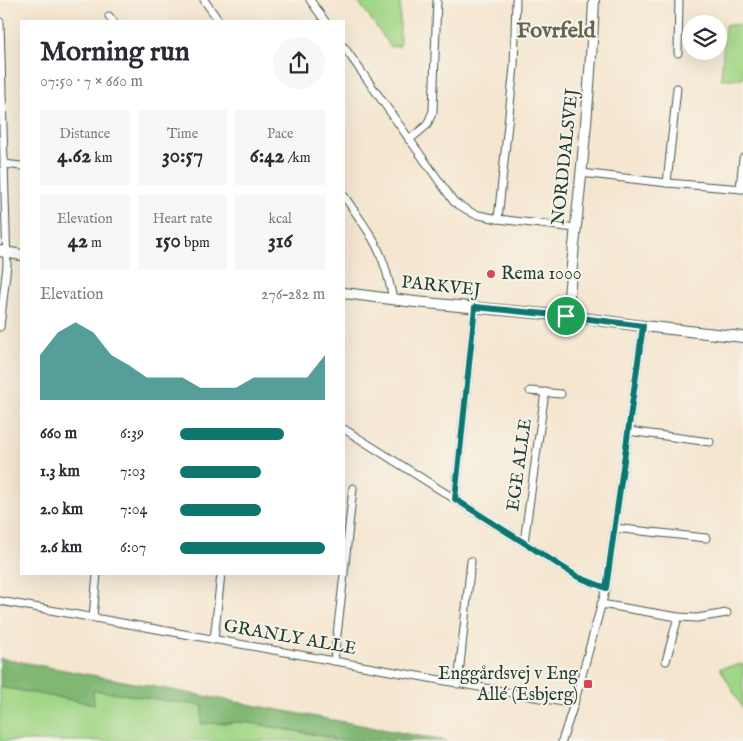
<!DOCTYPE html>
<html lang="en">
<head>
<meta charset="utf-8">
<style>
  :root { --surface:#fff; --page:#f7f7f7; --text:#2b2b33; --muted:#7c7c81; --accent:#0f766e }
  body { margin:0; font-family:"IM FELL English",serif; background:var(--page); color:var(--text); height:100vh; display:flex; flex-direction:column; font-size:19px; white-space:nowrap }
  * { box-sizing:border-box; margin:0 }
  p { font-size:16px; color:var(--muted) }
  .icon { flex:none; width:28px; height:28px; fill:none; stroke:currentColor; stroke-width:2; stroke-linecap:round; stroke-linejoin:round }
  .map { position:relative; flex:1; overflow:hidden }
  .side { position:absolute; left:20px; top:20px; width:325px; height:555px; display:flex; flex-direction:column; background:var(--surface); border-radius:0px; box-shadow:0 5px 20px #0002 }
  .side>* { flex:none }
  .tools { position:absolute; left:682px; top:15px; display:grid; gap:10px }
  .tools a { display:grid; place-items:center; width:45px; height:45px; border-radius:50%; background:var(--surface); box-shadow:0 5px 20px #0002; font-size:25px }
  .pin { position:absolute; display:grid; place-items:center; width:42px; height:42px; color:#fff; margin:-21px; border:2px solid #fff; border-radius:50%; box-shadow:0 1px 5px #0007 }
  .round { display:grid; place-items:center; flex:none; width:52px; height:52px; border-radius:26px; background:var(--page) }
  .headline { display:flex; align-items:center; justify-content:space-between; height:85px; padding:0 20px }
  h1 { font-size:28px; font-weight:700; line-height:38px }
  .figures { display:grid; grid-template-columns:repeat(3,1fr); gap:8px; height:85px; padding:5px 20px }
  .figures div { display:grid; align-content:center; border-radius:0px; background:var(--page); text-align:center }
  .figures b { font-size:21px; font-weight:700 }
  .figures small { font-size:14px; font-weight:400 }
  .figures p { font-size:14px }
  .chart { height:140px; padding:10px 20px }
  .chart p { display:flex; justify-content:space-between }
  .chart svg { width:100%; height:90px; margin-top:5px; fill:var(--accent); opacity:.7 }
  ul { padding:0 20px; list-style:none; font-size:16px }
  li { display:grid; grid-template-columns:80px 60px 1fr; align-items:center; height:38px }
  li i { height:12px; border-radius:6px; background:var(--accent) }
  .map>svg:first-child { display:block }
</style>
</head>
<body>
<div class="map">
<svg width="743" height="741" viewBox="0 0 743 741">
  <rect width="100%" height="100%" fill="#f7f3e8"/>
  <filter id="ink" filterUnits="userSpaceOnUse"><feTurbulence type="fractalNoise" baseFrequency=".02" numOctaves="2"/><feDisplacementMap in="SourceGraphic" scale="10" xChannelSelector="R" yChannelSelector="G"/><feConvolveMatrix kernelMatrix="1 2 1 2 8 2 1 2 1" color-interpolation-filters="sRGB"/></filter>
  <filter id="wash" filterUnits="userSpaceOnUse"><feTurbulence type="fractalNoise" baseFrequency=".0096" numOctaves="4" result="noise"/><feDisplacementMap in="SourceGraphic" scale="20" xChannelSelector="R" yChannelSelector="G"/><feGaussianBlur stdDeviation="1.12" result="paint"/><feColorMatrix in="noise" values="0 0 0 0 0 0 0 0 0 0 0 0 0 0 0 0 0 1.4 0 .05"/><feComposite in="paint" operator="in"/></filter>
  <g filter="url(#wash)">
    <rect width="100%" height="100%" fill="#f5e6d0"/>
    <g fill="#a1d686" stroke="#608a5d">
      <path d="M357 0H400V46L391 47Z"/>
      <path d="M725 25H743V79H721Z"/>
      <path d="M743 664V709L720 668Z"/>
      <path d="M0 687 94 704 93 690 203 706 201 724 245 722 332 738 333 741H0Z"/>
    </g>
    <path fill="#80b773" stroke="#507a54" d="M0 658 446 741H333L332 737 245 722 201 724 203 706 93 690 94 704 0 687Z"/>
  </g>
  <g filter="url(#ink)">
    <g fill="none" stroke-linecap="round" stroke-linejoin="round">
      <defs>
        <g id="street">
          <path d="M204 0 219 21"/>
          <path d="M310 0 325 21"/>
          <path d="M109 16 113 21"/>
          <path d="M0 22 7 265 0 327"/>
          <path d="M344 47 454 202 474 214 498 219 575 228"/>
          <path d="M678 53 679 0"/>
          <path d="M409 140 427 125 433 111 437 0"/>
          <path d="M4 164 21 166"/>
          <path d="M581 173 667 183 743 189"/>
          <path d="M667 183 677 88"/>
          <path d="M740 189 743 158"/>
          <path d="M344 196C359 218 376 239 384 264 388 275 390 287 393 298"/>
          <path d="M498 219 514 67 516 0"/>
          <path d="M530 391 561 394"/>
          <path d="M344 429 578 577 606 588"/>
          <path d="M628 431 710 442"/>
          <path d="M455 499 475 307"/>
          <path d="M614 528 706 538"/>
          <path d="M524 542 545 392"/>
          <path d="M344 573 353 488"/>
          <path d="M0 601 574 704"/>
          <path d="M601 604 678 617 697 618 727 613"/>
          <path d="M93 617 97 574"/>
          <path d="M214 640 221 574"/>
          <path d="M334 661 344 574"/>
          <path d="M666 661 678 617"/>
          <path d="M458 684 471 561"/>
          <path d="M562 741 574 704 606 588 643 326"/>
        </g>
        <g id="secondary">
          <path d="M0 251 21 255"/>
          <path d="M344 293 415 302 567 316 643 326 743 337"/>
          <path d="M567 316C577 211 590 106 594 0"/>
        </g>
      </defs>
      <use href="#street" stroke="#3f564b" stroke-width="9"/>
      <use href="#secondary" stroke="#3f564b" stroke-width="12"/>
      <use href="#street" stroke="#fff" stroke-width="7"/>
      <use href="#secondary" stroke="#fff" stroke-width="10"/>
    </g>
  </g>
  <g fill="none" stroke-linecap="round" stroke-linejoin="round" filter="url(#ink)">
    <defs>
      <path id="route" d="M475 307 566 316 643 326 606 588 578 577 455 499Z"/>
    </defs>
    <use href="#route" stroke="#fff" stroke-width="10"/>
    <use href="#route" stroke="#0f766e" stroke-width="6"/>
  </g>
  <g fill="#d1495b" stroke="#f7f3e8" stroke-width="2">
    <circle cx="491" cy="274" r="5"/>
    <rect x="583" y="679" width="10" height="10" rx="2.5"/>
  </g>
  <g text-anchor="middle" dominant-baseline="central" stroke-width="4" stroke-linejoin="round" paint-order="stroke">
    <g font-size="18" fill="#1f3d34" stroke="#f7f3e8">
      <text transform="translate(566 157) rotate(-84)">NORDDALSVEJ</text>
      <text transform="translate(441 287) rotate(6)">PARKVEJ</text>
      <text transform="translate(520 465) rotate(-82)">EGE ALLE</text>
      <text transform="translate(290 638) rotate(10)">GRANLY ALLE</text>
    </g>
    <g font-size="18" fill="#1f3d34" stroke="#f7f3e8" text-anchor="start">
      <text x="501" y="274">Rema 1000</text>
      <text x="578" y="674" text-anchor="end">Enggårdsvej v Eng<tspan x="578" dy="21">Allé (Esbjerg)</tspan></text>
    </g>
    <g font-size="22" font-weight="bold" fill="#606653" stroke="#f7f3e8">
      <text x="556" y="31">Fovrfeld</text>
    </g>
  </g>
</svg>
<div class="tools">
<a><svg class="icon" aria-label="layers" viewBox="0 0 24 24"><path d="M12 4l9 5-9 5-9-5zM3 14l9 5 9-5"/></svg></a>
</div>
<div class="pin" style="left:566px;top:316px;background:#1e9e55"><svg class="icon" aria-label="arrive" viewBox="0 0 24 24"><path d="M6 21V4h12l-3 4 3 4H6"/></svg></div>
<section class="side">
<div class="headline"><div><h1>Morning run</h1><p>07:50 · 7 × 660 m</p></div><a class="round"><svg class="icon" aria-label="share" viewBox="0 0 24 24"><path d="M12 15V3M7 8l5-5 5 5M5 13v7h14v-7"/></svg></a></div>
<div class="figures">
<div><p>Distance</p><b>4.62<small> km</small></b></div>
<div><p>Time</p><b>30:57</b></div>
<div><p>Pace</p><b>6:42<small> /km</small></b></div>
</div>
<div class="figures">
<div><p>Elevation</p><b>42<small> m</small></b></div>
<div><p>Heart rate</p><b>150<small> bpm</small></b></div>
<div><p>kcal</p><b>316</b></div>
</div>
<div class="chart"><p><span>Elevation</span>276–282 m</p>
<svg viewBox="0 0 160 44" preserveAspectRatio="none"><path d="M0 44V22L10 11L20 6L30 11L40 22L50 27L60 33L70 33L80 33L90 38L100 38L110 38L120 33L130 33L140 33L150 33L160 22V44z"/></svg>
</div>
<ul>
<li><b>660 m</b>6:39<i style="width:72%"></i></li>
<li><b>1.3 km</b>7:03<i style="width:56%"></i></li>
<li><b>2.0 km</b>7:04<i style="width:56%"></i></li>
<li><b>2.6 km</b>6:07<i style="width:100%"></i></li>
</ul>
</section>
</div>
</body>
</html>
